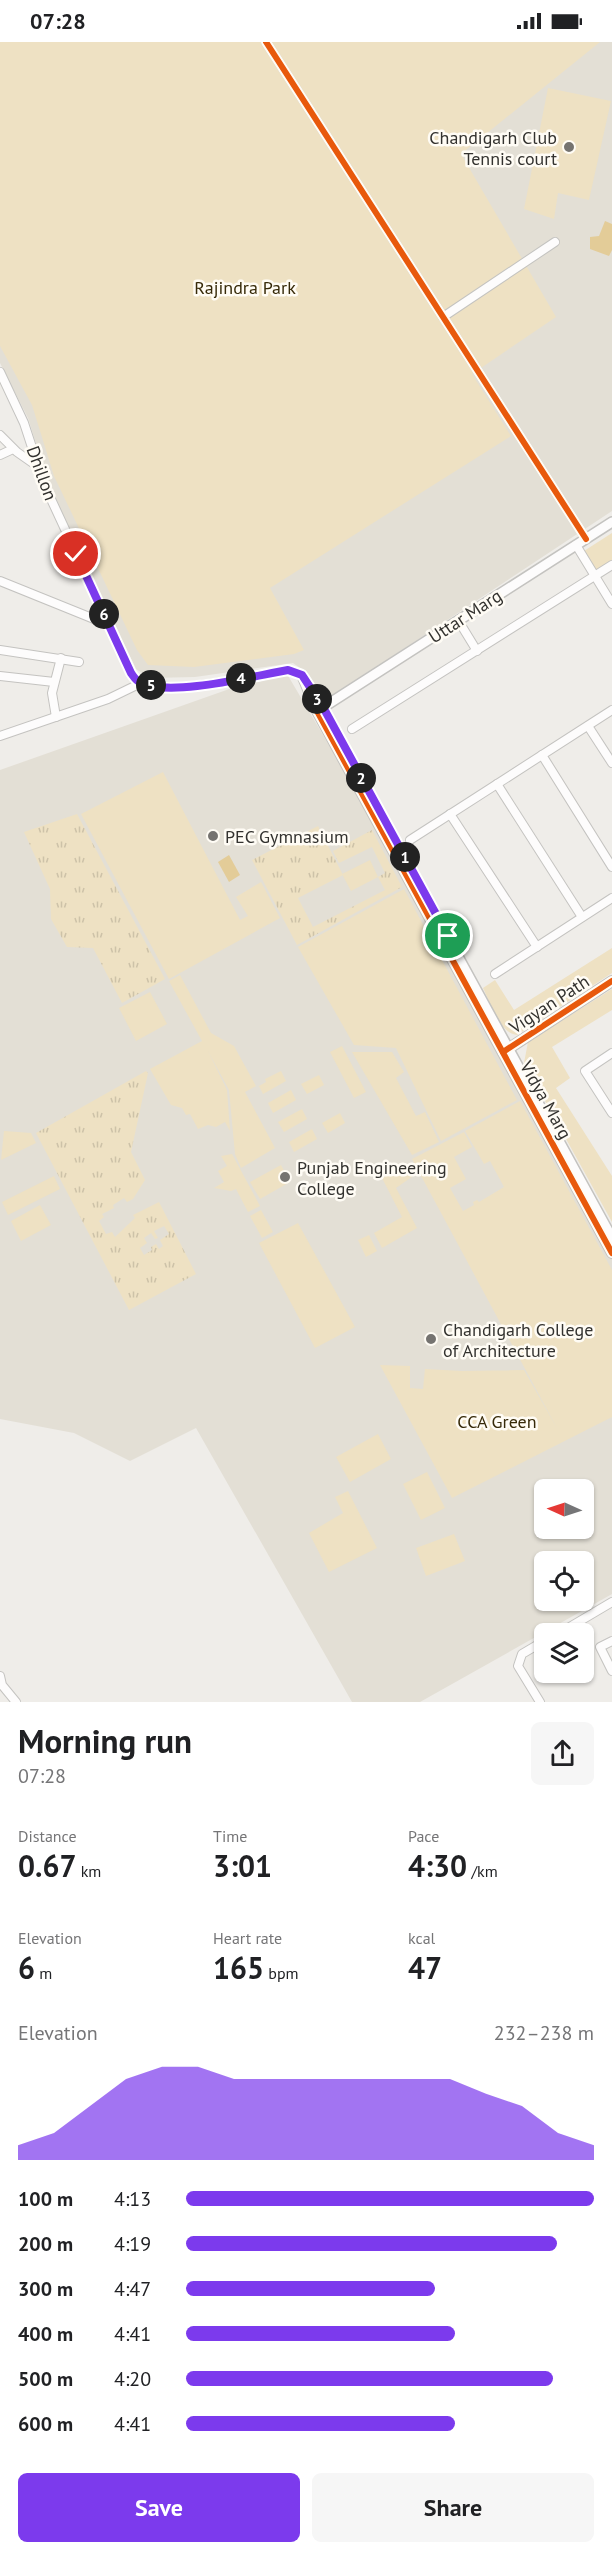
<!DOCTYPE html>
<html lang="en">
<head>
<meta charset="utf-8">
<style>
  :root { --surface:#fff; --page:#f6f6f6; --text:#202124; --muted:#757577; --accent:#7c3aed }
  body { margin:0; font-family:"PT Sans",sans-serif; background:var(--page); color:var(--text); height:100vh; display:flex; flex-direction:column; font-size:22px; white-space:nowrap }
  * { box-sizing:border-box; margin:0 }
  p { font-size:20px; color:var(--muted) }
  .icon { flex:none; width:33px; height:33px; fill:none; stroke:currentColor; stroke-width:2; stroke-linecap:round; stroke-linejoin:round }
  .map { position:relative; height:1660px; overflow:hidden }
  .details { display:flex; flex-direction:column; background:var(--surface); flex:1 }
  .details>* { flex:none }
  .needle { width:39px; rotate:273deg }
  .tools { position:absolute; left:534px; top:1437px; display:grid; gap:12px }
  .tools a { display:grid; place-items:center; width:60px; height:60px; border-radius:9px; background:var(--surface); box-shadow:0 2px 4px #0004; font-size:30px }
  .pin { position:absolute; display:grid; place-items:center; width:51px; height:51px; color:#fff; margin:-26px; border:3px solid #fff; border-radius:50%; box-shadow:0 2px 6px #0007 }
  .km { position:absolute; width:30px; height:30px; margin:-15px; border-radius:50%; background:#222; color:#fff; font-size:16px; line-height:30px; text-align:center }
  .round { display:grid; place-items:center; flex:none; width:63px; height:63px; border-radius:9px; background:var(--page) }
  .summary { display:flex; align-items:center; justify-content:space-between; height:102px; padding:0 18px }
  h1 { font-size:33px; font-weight:600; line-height:45px }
  .metrics { display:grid; grid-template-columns:repeat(3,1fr); gap:9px; height:102px; padding:6px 18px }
  .metrics div { display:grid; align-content:center }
  .metrics b { font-size:30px; font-weight:600 }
  .metrics small { font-size:16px; font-weight:400 }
  .metrics p { font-size:16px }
  .chart { height:168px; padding:12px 18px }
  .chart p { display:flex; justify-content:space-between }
  .chart svg { width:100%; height:108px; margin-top:6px; fill:var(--accent); opacity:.7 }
  .primary-button { display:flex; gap:12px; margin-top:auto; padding:12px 18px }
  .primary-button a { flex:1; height:69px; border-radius:9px; background:var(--accent); color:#fff; font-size:24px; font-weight:600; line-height:69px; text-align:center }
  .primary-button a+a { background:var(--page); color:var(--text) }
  ul { padding:0 18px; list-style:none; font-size:20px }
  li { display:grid; grid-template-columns:96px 72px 1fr; align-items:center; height:45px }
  li i { height:15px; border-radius:8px; background:var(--accent) }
  .status { display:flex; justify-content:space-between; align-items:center; height:42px; padding:0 30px; background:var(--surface); direction:ltr }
  .status svg { height:16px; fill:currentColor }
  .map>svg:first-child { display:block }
</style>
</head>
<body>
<div class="status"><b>07:28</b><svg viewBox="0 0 49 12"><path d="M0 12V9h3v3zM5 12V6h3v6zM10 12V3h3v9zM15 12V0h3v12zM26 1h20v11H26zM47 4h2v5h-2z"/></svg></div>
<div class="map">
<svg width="612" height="1660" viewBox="0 0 612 1660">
  <defs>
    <pattern id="grass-tufts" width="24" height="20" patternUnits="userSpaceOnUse" patternTransform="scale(1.5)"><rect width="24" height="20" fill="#eee1c3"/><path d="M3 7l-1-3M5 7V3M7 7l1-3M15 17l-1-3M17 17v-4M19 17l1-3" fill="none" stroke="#cdc2a8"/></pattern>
  </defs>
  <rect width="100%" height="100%" fill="#efede9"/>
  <g fill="#e3dfd5" fill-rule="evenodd">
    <path d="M0 0H612V469L325 659 306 630 293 621 195 635 150 636 136 627 49 443 28 376 0 321Z"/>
    <path d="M287 632 411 842 612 1215V1552L420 1660H352L196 1386 130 1419 74 1391 0 1377V728L235 645ZM544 1448H584V1486H544ZM544 1520H584V1558H544Z"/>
  </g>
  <g fill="url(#grass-tufts)" fill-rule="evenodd">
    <path d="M77 772 165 937 122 961 93 906 67 905 51 877 50 847 24 790Z"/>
    <path d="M318 784 343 833 298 856 313 885 385 848 378 835 385 831 372 805 339 821 333 809 372 788 402 845 297 903 252 818Z"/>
    <path d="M146 1029 148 1031 131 1110 145 1138 133 1157 127 1160 124 1156 113 1163 114 1166 102 1172 104 1175 99 1179 106 1192 112 1190 115 1195 135 1176 133 1173 159 1160 196 1232 129 1268 36 1091ZM164 1184 169 1192 160 1198 163 1204 159 1207 156 1202 151 1205 152 1208 144 1213 140 1206 147 1201 144 1196 151 1191 155 1197 158 1196 154 1189Z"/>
  </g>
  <g fill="#eee1c3">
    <path d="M0 0H600L461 112 556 275 472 332 511 394 270 546 304 608 294 612 194 625 148 623 137 608 54 434 32 363 0 304Z"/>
    <path d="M548 46 611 59 589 158 558 151 554 177 524 167Z"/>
    <path d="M612 491V520L597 530 584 509Z"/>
    <path d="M163 730 240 878 248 874 236 855 261 840 280 876 169 937 81 772Z"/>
    <path d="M370 818 378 835 351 849 342 832Z"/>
    <path d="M404 847 517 1058 441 1099 396 1006 354 1003 298 905Z"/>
    <path d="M612 906V931L517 993C499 991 490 960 483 946L495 938 514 968Z"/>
    <path d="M180 933 211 991 234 1004 256 1044 245 1050 275 1106 241 1126 235 1112 229 1048 208 1009 227 1048 230 1089 225 1080 216 1085 208 1083 198 1087 190 1072 186 1073 182 1066 171 1063 150 1027 202 999 169 939Z"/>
    <path d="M612 947V968L552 1005 570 1036 556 1046 612 1134V1180L524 1021 528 1000Z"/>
    <path d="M150 950 167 982 136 999 119 966Z"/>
    <path d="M342 1004 366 1050 354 1056 330 1010Z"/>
    <path d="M352 1010H392L404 1030 396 1036 416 1074 425 1070 439 1100 412 1113Z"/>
    <path d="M281 1029 286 1039 263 1052 259 1044 266 1040 265 1037Z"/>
    <path d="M319 1033 324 1043 307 1052 301 1042Z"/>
    <path d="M291 1048 296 1058 273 1071 268 1061Z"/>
    <path d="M520 1059 612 1228V1375L452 1456 380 1323 410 1324V1346L423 1347 425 1327 462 1329 524 1328 558 1388 412 1117 464 1090 472 1105 454 1115 466 1137 450 1146 463 1169 474 1163 473 1160 477 1158 479 1160 504 1145 490 1119 484 1122 465 1089Z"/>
    <path d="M302 1067 307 1077 284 1090 278 1080Z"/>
    <path d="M340 1071 345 1081 328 1091 322 1081Z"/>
    <path d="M312 1087 317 1097 294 1110 289 1100Z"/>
    <path d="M4 1089 31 1091 36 1101 1 1118Z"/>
    <path d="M232 1112 260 1164 248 1170 236 1147 231 1149 214 1146 224 1140 218 1129 227 1124 221 1114Z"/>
    <path d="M281 1123 290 1140 260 1157 250 1140Z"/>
    <path d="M408 1123 416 1132 396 1146 417 1186 382 1206 374 1191 402 1175 382 1136Z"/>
    <path d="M54 1134 60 1147 8 1173 2 1160Z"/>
    <path d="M40 1163 51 1183 21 1199 11 1179Z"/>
    <path d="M261 1168 273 1190 262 1196 250 1174Z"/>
    <path d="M298 1181 355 1285 315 1306 259 1201Z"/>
    <path d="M369 1193 377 1209 366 1215 358 1198Z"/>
    <path d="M378 1392 391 1417 350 1440 336 1415Z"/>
    <path d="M427 1430 445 1466 421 1478 403 1442Z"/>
    <path d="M348 1449 377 1506 329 1530 309 1491 343 1471 335 1455Z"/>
    <path d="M454 1492 465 1519 426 1534 416 1506Z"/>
  </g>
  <g fill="#e3cc98">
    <path d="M605 179 612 182V208L609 214 590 207V195L599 194Z"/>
    <path d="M229 813 240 833 229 840 218 820Z"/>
  </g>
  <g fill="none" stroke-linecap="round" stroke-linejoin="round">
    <defs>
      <g id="minor">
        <path d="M266 0 586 497"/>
        <path d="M443 275 555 200"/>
        <path d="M0 330 24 381 44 442 135 638C164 656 253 634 288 628L302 633"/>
        <path d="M0 393 17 410 37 424"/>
        <path d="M0 413 13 407"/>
        <path d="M576 503 612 562"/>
        <path d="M0 539 109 583"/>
        <path d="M458 578 477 609"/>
        <path d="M0 608 79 620"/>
        <path d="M0 634 54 640"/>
        <path d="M56 675 52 651 61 616"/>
        <path d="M588 684 612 721"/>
        <path d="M352 687 612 523"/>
        <path d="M0 694 108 657 141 641"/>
        <path d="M542 713 612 825"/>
        <path d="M497 742 582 875"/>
        <path d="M450 772 537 905"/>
        <path d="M410 798 612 668"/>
        <path d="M495 932 612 856"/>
        <path d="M612 1011 585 1029 612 1071"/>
        <path d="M558 1592 612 1560"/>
        <path d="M612 1599 600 1605 612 1629"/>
        <path d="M0 1634 2 1643 16 1660"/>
        <path d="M540 1660 518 1624 522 1612 544 1599"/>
      </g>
      <g id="major">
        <path d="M302 633 317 669 612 1211"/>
        <path d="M315 653 612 1196"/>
        <path d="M319 668 612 480"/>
        <path d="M505 1009 612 939"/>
      </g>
    </defs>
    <use href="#minor" stroke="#c4c3c0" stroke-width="10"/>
    <use href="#major" stroke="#c4c3c0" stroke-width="12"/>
    <use href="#minor" stroke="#fdfcfc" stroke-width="8"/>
    <use href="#major" stroke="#fdfcfc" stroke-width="9"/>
    <defs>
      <g id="cycleway">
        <path d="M266 0 586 497"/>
        <path d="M302 633 317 669 612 1211"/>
        <path d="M503 1010 612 939"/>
      </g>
    </defs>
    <use href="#cycleway" stroke="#fffcf5" stroke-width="10"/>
    <use href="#cycleway" stroke="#e8590c" stroke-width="6"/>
  </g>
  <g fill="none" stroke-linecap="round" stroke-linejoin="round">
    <defs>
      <path id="route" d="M76 512 131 631C134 635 136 639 141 641 172 655 253 634 288 628L302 633 323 665 448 894"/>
    </defs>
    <use href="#route" stroke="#fff" stroke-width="12"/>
    <use href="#route" stroke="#7c3aed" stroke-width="8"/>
  </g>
  <g fill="#757370" stroke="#fffcf5" stroke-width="2">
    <circle cx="569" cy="105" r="6"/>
    <circle cx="213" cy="794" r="6"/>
    <circle cx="285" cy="1135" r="6"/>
    <circle cx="431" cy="1297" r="6"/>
  </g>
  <g text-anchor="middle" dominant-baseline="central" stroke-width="5" stroke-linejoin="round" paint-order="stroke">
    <g font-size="18" fill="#33322f" stroke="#fffcf5" text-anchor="start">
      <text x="557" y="95" text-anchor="end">Chandigarh Club<tspan x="557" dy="21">Tennis court</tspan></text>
      <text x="225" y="794">PEC Gymnasium</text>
      <text x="297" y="1125">Punjab Engineering<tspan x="297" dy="21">College</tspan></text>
      <text x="443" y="1287">Chandigarh College<tspan x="443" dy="21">of Architecture</tspan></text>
    </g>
    <g font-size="18" fill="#372a09" stroke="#fffcf5">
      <text x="245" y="245">Rajindra Park</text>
      <text x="497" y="1379">CCA Green</text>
    </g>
    <g font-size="18" fill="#33322f" stroke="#fffcf5">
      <text transform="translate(42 431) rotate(70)">Dhillon</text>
      <text transform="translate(465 574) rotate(-33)">Uttar Marg</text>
      <text transform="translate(549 962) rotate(-33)">Vigyan Path</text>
      <text transform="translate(546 1058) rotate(61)">Vidya Marg</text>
    </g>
  </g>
</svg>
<div class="tools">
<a><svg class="needle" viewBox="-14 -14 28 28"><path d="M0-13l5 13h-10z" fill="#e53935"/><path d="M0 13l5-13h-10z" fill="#757577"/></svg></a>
<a><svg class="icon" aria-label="locate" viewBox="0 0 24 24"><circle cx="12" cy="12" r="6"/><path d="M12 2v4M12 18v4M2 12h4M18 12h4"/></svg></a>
<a><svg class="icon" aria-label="layers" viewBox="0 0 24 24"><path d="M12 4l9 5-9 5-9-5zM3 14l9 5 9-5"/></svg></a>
</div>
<div class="pin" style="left:448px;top:894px;background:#1e9e55"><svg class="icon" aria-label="arrive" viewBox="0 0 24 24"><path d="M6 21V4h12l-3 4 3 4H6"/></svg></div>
<div class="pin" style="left:76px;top:512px;background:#d93025"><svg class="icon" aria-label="check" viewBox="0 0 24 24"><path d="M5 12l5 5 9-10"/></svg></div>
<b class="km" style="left:405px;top:815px">1</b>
<b class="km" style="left:361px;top:736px">2</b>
<b class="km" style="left:317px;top:657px">3</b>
<b class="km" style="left:241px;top:636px">4</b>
<b class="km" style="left:151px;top:643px">5</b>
<b class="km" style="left:104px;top:572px">6</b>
</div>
<section class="details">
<div class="summary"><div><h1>Morning run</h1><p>07:28</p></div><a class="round"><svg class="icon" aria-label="share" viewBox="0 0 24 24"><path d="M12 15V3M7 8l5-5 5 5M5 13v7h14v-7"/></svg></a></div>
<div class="metrics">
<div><p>Distance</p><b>0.67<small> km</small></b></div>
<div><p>Time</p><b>3:01</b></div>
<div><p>Pace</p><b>4:30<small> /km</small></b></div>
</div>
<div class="metrics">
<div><p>Elevation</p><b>6<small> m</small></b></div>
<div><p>Heart rate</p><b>165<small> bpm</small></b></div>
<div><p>kcal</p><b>47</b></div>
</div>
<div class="chart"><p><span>Elevation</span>232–238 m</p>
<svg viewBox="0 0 160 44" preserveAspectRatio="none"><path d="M0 44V38L10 33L20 22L30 11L40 6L50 6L60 11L70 11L80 11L90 11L100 11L110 11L120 11L130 17L140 22L150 33L160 38V44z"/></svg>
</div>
<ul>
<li><b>100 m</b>4:13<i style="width:100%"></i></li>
<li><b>200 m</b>4:19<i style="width:91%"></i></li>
<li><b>300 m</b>4:47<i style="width:61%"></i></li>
<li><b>400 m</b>4:41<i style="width:66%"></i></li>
<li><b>500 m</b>4:20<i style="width:90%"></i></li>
<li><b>600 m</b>4:41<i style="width:66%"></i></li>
</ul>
<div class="primary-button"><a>Save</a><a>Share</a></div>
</section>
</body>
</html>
